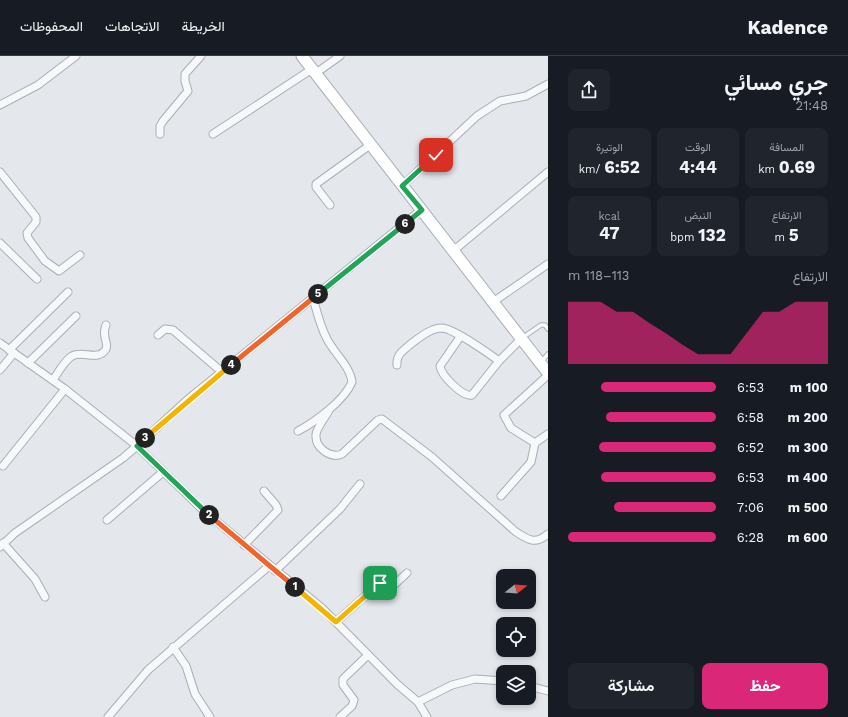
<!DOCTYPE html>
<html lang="ar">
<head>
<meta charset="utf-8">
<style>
  :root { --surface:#171b24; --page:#20242c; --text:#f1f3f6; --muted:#9ea1a6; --line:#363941; --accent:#db2777 }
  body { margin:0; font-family:"Work Sans",Vazirmatn,sans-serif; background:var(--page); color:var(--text); direction:rtl; height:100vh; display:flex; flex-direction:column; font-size:15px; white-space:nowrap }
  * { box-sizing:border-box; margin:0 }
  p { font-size:13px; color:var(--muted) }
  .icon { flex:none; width:22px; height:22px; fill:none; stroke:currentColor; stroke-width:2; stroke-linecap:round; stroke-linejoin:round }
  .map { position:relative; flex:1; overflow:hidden; direction:ltr }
  .drawer { display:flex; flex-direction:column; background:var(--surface); width:300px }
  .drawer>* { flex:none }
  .needle { width:26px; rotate:73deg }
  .buttons { position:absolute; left:496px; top:513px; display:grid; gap:8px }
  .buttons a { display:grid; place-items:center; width:40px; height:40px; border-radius:8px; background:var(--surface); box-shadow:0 2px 6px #0003; font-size:20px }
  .pin { position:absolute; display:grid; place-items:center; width:34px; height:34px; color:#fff; margin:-17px; border-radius:8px; box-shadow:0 2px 6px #0006 }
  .km { position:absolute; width:20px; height:20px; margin:-10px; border-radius:50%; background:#222; color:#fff; font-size:11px; line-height:20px; text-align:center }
  .round { display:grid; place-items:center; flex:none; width:42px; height:42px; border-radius:8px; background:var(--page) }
  .summary { display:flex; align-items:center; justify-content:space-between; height:68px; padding:0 20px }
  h1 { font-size:22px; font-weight:700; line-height:30px }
  .figures { display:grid; grid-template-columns:repeat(3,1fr); gap:6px; height:68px; padding:4px 20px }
  .figures div { display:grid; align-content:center; border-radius:8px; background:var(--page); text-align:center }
  .figures b { font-size:17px; font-weight:700 }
  .figures small { font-size:11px; font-weight:400 }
  .figures p { font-size:11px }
  .chart { height:112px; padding:8px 20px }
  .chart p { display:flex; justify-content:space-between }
  .chart svg { width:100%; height:72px; margin-top:4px; fill:var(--accent); opacity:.7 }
  .action { display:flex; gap:8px; margin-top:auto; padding:8px 20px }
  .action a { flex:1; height:46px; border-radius:8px; background:var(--accent); color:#fff; font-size:16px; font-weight:700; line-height:46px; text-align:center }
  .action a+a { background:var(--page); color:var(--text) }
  ul { padding:0 20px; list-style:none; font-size:13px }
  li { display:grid; grid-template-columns:64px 48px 1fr; align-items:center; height:30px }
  li i { height:10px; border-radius:5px; background:var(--accent) }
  header { display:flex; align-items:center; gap:24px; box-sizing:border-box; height:56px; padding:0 20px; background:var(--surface); border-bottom:1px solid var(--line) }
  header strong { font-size:19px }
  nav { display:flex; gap:22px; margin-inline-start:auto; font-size:14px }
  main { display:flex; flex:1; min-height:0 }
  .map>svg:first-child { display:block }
</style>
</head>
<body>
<header>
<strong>Kadence</strong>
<nav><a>الخريطة</a><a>الاتجاهات</a><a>المحفوظات</a></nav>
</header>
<main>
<section class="drawer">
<div class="summary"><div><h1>جري مسائي</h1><p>21:48</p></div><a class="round"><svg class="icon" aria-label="share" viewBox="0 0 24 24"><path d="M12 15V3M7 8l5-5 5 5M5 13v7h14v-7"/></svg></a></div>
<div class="figures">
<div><p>المسافة</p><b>0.69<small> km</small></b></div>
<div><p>الوقت</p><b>4:44</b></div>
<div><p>الوتيرة</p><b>6:52<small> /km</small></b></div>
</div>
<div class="figures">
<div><p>الارتفاع</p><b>5<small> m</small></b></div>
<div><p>النبض</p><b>132<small> bpm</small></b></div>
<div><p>kcal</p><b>47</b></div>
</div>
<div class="chart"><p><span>الارتفاع</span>113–118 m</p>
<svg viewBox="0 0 160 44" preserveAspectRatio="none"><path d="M0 44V6L10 6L20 6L30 12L40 12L50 19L60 25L70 32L80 38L90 38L100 38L110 25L120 12L130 12L140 6L150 6L160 6V44z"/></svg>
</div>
<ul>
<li><b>100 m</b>6:53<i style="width:78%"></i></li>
<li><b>200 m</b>6:58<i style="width:74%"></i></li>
<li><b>300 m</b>6:52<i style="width:79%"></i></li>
<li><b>400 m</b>6:53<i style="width:78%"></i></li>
<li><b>500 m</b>7:06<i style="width:69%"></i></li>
<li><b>600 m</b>6:28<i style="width:100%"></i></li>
</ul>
<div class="action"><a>حفظ</a><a>مشاركة</a></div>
</section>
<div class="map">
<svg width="548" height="661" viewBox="0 0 548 661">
  <rect width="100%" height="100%" fill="#e4e7ec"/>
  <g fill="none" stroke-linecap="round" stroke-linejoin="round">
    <defs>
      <g id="service">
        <path d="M522 282 541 269H545L548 273"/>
        <path d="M541 306 548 298"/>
      </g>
      <g id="minor">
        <path d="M316 17 340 0"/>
        <path d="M0 49 38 29 76 0"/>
        <path d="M160 78V70L163 65 188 35 185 25V18L201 0"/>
        <path d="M213 78 312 13"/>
        <path d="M0 116 36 161V166L27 177 28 182 45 205 59 215 80 199"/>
        <path d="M402 130 477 60 500 45 526 40 548 28"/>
        <path d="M330 149 316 131V128L370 89"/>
        <path d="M421 154 187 344 137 390 204 455 322 552 397 628 418 646 452 629 475 623 503 625"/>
        <path d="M0 187 37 223"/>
        <path d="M453 195 548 116"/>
        <path d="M493 246 548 208"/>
        <path d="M158 279 165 273 173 274 222 316"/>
        <path d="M460 281 440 310C441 319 462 341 472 339L499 305"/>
        <path d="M0 287 65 333 137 390 123 402 15 477 0 491"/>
        <path d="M9 294 68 236"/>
        <path d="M28 307 76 260"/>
        <path d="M397 309C396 298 404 294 412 287 420 281 431 272 442 272 454 273 488 297 499 305L521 283"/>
        <path d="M0 314 14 297"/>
        <path d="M53 324C58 317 64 305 72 300 83 294 98 306 106 293 109 287 101 280 106 269"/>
        <path d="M329 354C326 361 316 372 316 379 315 392 331 403 342 398L378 364 382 363 432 401 516 476C529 484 535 489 548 478"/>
        <path d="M298 375C315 366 344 345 352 326 350 310 334 297 327 283 320 270 317 256 313 242"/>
        <path d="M535 387 511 372 504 359 548 319"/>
        <path d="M3 410 65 333"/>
        <path d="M501 440 531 406 535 387 548 378"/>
        <path d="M107 464 163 416"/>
        <path d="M3 487 35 523 45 541"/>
        <path d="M244 489 278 454 276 449 264 435"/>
        <path d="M275 515 340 453 360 428"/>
        <path d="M336 566 382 525 394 529 407 517"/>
        <path d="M173 591 186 610 195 638 210 661"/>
        <path d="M529 630 548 635"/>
        <path d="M418 646 427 661"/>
        <path d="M108 661 148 614 269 510"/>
        <path d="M340 661 352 650 354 644 343 629V623L368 599"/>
      </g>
      <path id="secondary" d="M302 0 548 317"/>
    </defs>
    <use href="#service" stroke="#a9aeb7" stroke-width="5.5"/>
    <use href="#minor" stroke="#a9aeb7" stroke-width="9"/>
    <use href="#secondary" stroke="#a9aeb7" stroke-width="13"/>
    <use href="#service" stroke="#f7f8fa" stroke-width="3.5"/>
    <use href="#minor" stroke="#f7f8fa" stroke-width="7"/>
    <use href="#secondary" stroke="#fff" stroke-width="11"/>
  </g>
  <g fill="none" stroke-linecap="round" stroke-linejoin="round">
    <defs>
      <path id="split-1" d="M295 531 336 566 380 527"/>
      <path id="split-2" d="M209 459 295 531"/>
      <path id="split-3" d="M145 382 137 390 209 459"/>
      <path id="split-4" d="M145 382 231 309"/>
      <path id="split-5" d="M231 309 318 238"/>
      <path id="split-6" d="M318 238 405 168"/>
      <path id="split-7" d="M405 168 422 154 402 130 436 99"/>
    </defs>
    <use href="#split-1" stroke="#fff" stroke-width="8"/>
    <use href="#split-2" stroke="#fff" stroke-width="8"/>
    <use href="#split-3" stroke="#fff" stroke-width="8"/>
    <use href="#split-4" stroke="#fff" stroke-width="8"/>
    <use href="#split-5" stroke="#fff" stroke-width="8"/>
    <use href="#split-6" stroke="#fff" stroke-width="8"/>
    <use href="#split-7" stroke="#fff" stroke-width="8"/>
    <use href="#split-1" stroke="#f5b400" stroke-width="5"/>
    <use href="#split-2" stroke="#f0652b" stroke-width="5"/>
    <use href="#split-3" stroke="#22a559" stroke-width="5"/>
    <use href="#split-4" stroke="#f5b400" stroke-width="5"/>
    <use href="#split-5" stroke="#f0652b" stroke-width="5"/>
    <use href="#split-6" stroke="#22a559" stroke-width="5"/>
    <use href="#split-7" stroke="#22a559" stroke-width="5"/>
  </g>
</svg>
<div class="buttons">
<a><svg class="needle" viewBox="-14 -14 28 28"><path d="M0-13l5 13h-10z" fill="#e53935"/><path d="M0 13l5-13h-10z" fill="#9ea1a6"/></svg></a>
<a><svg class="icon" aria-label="locate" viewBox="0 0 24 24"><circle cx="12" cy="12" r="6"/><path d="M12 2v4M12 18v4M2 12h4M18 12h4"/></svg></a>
<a><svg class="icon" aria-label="layers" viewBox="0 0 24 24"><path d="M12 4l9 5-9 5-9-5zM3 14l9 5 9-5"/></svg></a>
</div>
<div class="pin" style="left:380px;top:527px;background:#1e9e55"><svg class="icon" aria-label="arrive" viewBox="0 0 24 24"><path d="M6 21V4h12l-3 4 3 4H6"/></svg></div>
<div class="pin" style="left:436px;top:99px;background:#d93025"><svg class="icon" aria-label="check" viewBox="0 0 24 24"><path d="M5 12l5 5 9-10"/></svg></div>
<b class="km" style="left:295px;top:531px">1</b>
<b class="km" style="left:209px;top:459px">2</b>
<b class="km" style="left:145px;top:382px">3</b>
<b class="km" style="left:231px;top:309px">4</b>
<b class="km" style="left:318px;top:238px">5</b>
<b class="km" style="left:405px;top:168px">6</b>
</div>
</main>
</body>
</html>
